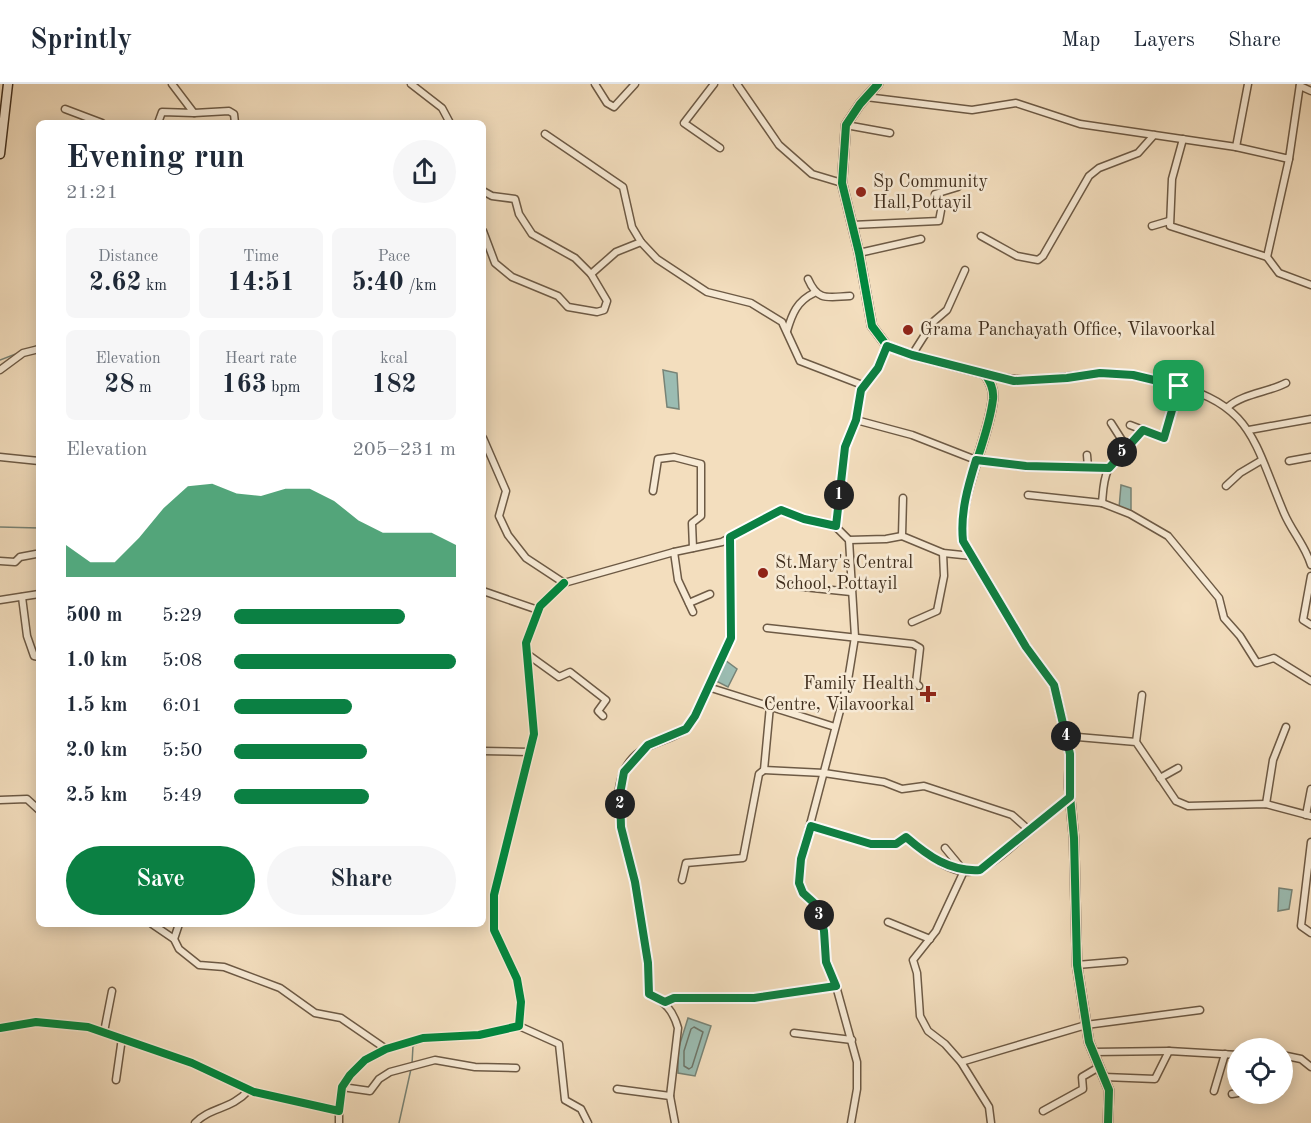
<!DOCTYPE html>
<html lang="en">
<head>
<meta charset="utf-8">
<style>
  :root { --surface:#fff; --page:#f6f6f7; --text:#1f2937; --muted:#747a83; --line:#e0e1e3; --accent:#0b8043 }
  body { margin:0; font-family:"Old Standard TT",serif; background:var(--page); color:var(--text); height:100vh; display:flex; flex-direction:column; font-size:22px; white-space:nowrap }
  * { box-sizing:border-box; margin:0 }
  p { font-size:20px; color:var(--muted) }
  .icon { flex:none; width:33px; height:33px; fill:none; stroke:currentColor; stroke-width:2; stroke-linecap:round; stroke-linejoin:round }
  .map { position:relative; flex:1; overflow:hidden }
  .side { position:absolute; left:36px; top:36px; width:450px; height:807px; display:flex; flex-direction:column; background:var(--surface); border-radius:9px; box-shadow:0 3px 15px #0003 }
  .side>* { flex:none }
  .fabs { position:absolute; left:1227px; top:954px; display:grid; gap:12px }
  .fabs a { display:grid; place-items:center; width:66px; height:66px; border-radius:50%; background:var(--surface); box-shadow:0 3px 15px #0003; font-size:30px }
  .pin { position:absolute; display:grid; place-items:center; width:51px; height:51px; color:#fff; margin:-26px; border-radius:12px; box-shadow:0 3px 9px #0006 }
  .km { position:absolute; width:30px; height:30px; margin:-15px; border-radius:50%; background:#222; color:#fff; font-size:16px; line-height:30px; text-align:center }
  .round { display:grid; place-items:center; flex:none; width:63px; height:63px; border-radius:32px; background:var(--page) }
  .head { display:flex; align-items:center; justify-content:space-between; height:102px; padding:0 30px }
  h1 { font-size:33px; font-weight:800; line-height:45px }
  .metrics { display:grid; grid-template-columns:repeat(3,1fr); gap:9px; height:102px; padding:6px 30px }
  .metrics div { display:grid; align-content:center; border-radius:9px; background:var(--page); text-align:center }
  .metrics b { font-size:26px; font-weight:800 }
  .metrics small { font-size:16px; font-weight:400 }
  .metrics p { font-size:16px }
  .chart { height:168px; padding:12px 30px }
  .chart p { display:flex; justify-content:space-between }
  .chart svg { width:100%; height:108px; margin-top:6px; fill:var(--accent); opacity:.7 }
  .cta { display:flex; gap:12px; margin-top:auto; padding:12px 30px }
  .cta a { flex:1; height:69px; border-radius:36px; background:var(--accent); color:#fff; font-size:24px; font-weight:800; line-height:69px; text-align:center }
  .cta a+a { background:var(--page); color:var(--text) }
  ul { padding:0 30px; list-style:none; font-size:20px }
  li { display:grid; grid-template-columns:96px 72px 1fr; align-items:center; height:45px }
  li i { height:15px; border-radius:8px; background:var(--accent) }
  header { display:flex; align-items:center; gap:36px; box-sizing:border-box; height:84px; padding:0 30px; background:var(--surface); border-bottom:2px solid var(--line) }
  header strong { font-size:28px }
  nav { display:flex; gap:33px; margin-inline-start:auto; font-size:21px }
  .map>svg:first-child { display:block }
</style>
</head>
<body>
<header>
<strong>Sprintly</strong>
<nav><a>Map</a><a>Layers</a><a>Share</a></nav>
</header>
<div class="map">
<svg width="1311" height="1039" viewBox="0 0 1311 1039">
  <rect width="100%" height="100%" fill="#f3debe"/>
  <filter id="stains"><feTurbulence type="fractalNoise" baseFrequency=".00333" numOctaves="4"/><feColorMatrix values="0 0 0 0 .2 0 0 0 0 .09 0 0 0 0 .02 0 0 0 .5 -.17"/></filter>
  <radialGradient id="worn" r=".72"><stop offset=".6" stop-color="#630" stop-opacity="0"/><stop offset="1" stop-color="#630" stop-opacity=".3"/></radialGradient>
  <g fill="#9bbcb2" stroke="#778376" stroke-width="1.5">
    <path d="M663 286 677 289 679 325 667 323Z"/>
    <path d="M1121 401 1131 404V427L1119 424Z"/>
    <path d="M725 576 737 585 728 603 714 596Z"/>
    <path d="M1279 804 1292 806 1289 825 1278 827Z"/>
    <path d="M688 934 711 942 695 992 678 989V966Z"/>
  </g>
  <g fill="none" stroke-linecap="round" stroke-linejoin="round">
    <path stroke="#6e7568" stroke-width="1.5" d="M694 943 703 948 692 983 689 985 684 982V967L691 945Z"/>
    <g stroke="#778376" stroke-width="1.5">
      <path d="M0 276 39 261"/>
      <path d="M0 443 39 444"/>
      <path d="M412 980 413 962 423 958"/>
      <path d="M399 1039 411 985"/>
    </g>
    <defs>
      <g id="street">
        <path d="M411 0 442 24 450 39"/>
        <path d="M595 0 607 19 614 23 635 0"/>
        <path d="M714 0 684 39 720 64"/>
        <path d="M737 0 779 61 812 90 842 99"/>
        <path d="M1300 2 1311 7"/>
        <path d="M866 13 972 26 1016 19 1080 40 1236 63 1289 75 1300 0"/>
        <path d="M65 25 102 39"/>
        <path d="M194 29 229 27 234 30 235 39"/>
        <path d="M158 39 162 28 194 29 172 0"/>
        <path d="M846 41 890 49"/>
        <path d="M545 50 623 103 632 143 641 158"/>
        <path d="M1183 55 1172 95 1170 142 1267 173 1279 189 1311 201"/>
        <path d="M1236 63 1248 0"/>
        <path d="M483 107 492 112 515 115 519 130 532 150 575 174 591 190 616 168 641 158 657 175 707 208 751 219 782 238 800 277 865 302"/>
        <path d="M852 141 939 137 942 121 935 110 958 103"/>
        <path d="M1152 142 1169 137"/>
        <path d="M483 147 495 179 512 193 558 212 568 223 597 228 604 226 607 217 591 190"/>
        <path d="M981 152 1017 172 1038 176 1043 172 1089 92 1099 84 1138 69 1154 51"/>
        <path d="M859 169 921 155"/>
        <path d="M1267 173 1289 75"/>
        <path d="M808 195C818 218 828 213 850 212"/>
        <path d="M787 247C792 230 797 217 814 209"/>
        <path d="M912 271 933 238 947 226 965 186"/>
        <path d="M0 286 23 269 39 265"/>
        <path d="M985 290C1029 301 1055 293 1098 289 1119 288 1141 293 1162 298 1252 318 1252 353 1284 429 1292 448 1305 461 1311 481"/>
        <path d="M1228 323C1242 310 1269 308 1286 299"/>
        <path d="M856 336 912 351 976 376 1026 383 1087 382"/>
        <path d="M1111 339 1127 364"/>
        <path d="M1130 341 1143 346"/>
        <path d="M1249 346 1311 335"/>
        <path d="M483 354 506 407 499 432 508 451 526 474 564 499 674 468 722 458 781 426 804 435 836 443"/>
        <path d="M1087 371 1088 383 1109 384"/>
        <path d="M0 373 39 377"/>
        <path d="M1289 377 1311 373"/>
        <path d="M1226 402 1240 389 1262 376"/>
        <path d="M653 407 658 375 674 373 701 380V432L692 439 693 464"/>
        <path d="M1028 411 1102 419C1103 409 1103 396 1108 386 1115 370 1132 360 1143 346L1164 354 1179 302"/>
        <path d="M903 414 902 452 943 469 972 472"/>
        <path d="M1102 419 1130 430 1168 452 1219 514 1224 534 1240 552 1257 579 1274 574 1311 597"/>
        <path d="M849 456 886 455 902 452"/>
        <path d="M674 468 678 496 693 528"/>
        <path d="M0 477 15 478 20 473 36 470"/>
        <path d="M1311 492 1303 536 1311 541"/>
        <path d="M794 502 851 508"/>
        <path d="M483 507 538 526"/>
        <path d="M22 513 27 552 34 572 39 573"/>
        <path d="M0 516 39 510"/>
        <path d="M689 519 710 510"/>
        <path d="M912 538 937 527 944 492 943 469"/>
        <path d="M767 544 913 560 920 564 916 599 919 602"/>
        <path d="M527 570 559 593 570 588 606 616 598 627 603 632"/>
        <path d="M708 603 731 554 730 453"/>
        <path d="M1066 652 1136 658 1176 717 1188 722 1266 720 1311 732"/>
        <path d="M1136 658 1142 611"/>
        <path d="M483 667 529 668"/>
        <path d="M764 686 824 689 884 698 902 705 924 702 1012 731 1030 747 1070 713"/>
        <path d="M1160 694 1178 684"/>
        <path d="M0 716 27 715 39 726"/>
        <path d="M1266 720 1273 676 1286 643"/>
        <path d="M1306 731 1311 705"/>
        <path d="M811 743 871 760H896L906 753C923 768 956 797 981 785 999 776 1015 759 1030 747"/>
        <path d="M1311 758 1301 842 1311 849"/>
        <path d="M945 764 964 787 936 847 913 876 917 889 920 932 928 947 945 960 961 978 989 1023 991 1039"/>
        <path d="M682 796 686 779 743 774 759 690 764 686 770 622"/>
        <path d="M888 838 930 855"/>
        <path d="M152 840 174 855 179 865 199 881 224 883 280 904 315 929 341 934 386 965"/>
        <path d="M174 855 179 840"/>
        <path d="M1077 881 1124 877"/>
        <path d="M665 918 674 914H754L836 902"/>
        <path d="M519 942 559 960 565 1016 581 1025 588 1039"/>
        <path d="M0 944 36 938 88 943 192 979 254 1008 339 1027 342 1003 350 991 365 976 386 965 423 954 479 951 519 942 521 918 517 895 494 846V811L534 650 526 559 540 522 564 499"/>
        <path d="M104 948 112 907"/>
        <path d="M794 949 852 956"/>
        <path d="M1093 968 1169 967"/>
        <path d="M1282 971 1301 975 1311 983"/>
        <path d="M961 978 1086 941 1200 926"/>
        <path d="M1104 993 1155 995 1169 967 1238 971"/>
        <path d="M116 996 122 954"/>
        <path d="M342 1003 370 1007 379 995 390 988 435 976 475 983 516 984"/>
        <path d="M617 1005 670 1012 675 1039"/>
        <path d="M1214 1007 1225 970"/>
        <path d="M1232 1010 1238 1009"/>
        <path d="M670 1012 678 944C673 926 665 918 649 910 649 873 641 836 635 800 629 765 608 724 624 687 638 656 670 660 687 644 697 634 702 616 708 603L835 643"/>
        <path d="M339 1027V1039"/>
        <path d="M1043 1027 1083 1005 1082 993 1099 983"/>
        <path d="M195 1039C210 1023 231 1026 249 1006"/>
        <path d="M851 1039 857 1005V978L836 902 826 878 824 847 815 819 803 809 799 799 801 775 848 596 855 553 849 456 836 443 845 363 856 336 861 306 877 284 887 262"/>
      </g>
      <g id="secondary">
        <path d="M878 0 860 20 846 41 842 99 859 169 872 242 887 262 912 271 985 290C990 298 994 305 993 315 987 364 958 407 963 457L1026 563 1054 601 1070 670 1069 702 1074 754 1077 881 1089 958 1109 1006 1108 1039"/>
        <path d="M0 70 8 0"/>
      </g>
    </defs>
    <use href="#street" stroke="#6d5a45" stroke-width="9"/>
    <use href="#secondary" stroke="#402e1d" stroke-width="11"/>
    <use href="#street" stroke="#f7ead5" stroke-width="6"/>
    <use href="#secondary" stroke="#f7ead5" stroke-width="8"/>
    <defs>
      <g id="cycleway">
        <path d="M878 0 860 20 846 41 842 99 859 169 872 242 887 262 912 271 985 290C990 298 994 305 993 315 987 364 958 407 963 457L1026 563 1054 601 1070 670 1069 702 1074 754 1077 881 1089 958 1109 1006 1108 1039"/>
        <path d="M0 944 36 938 88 943 192 979 254 1008 339 1027 342 1003 350 991 365 976 386 965 423 954 479 951 519 942 521 918 517 895 494 846V811L534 650 526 559 540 522 564 499"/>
      </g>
    </defs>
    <use href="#cycleway" stroke="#f7ead5" stroke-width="11"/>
    <use href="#cycleway" stroke="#00873e" stroke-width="8"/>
  </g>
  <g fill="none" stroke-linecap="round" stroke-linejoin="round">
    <defs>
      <path id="route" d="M887 262 912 271 1014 297 1067 294 1100 289 1133 291 1179 302 1164 354 1143 346 1109 384 1026 382 976 376C968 402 960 429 963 457L1026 563 1054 601 1070 670V713L980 786C950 788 928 772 906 753L896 760H871L811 742 801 775 799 799 803 809 814 819 820 833 824 847 826 878 836 902 754 914H674L665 918 649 910 648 879 635 798 621 743 620 710 624 688 648 661 686 645 695 632 731 554 730 453 781 426 804 435 836 442 845 363 856 336 861 306 878 284Z"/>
    </defs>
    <use href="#route" stroke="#fff" stroke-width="12"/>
    <use href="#route" stroke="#0b8043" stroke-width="8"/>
  </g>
  <g fill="#8f2418" stroke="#f7ead5" stroke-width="2">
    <circle cx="861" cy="108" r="6"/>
    <circle cx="908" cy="246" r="6"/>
    <circle cx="763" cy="489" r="6"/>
    <path d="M925 601h6v6h6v6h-6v6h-6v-6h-6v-6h6z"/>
  </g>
  <g text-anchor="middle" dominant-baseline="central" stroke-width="5" stroke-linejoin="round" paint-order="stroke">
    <g font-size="18" fill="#402e1d" stroke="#f7ead5" text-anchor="start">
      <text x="873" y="98">Sp Community<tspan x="873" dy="21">Hall,Pottayil</tspan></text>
      <text x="920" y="246">Grama Panchayath Office, Vilavoorkal</text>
      <text x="775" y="479">St.Mary's Central<tspan x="775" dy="21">School, Pottayil</tspan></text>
      <text x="914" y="600" text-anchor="end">Family Health<tspan x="914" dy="21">Centre, Vilavoorkal</tspan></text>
    </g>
  </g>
  <rect width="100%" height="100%" filter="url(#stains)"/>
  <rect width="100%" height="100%" fill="url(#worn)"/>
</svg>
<div class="fabs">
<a><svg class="icon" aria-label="locate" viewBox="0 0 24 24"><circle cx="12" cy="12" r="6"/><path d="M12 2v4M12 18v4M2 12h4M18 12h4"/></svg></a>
</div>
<div class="pin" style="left:1179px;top:302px;background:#1e9e55"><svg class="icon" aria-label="arrive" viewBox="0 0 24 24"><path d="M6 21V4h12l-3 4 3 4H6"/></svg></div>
<b class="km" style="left:839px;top:411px">1</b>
<b class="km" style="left:620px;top:720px">2</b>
<b class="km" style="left:819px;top:831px">3</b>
<b class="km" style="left:1066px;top:652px">4</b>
<b class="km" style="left:1122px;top:368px">5</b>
<section class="side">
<div class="head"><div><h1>Evening run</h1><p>21:21</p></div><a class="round"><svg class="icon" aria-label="share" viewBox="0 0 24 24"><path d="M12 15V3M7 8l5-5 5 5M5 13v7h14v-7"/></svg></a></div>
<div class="metrics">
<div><p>Distance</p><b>2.62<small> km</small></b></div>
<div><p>Time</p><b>14:51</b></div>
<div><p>Pace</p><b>5:40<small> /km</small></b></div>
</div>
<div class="metrics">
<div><p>Elevation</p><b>28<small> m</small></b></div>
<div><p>Heart rate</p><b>163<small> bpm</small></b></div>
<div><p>kcal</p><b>182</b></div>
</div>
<div class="chart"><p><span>Elevation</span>205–231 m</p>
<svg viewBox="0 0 160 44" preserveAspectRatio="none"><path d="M0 44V31L10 38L20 38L30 28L40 16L50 7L60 6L70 10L80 11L90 8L100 8L110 13L120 21L130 26L140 26L150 26L160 31V44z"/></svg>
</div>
<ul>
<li><b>500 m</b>5:29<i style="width:77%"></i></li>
<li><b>1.0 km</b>5:08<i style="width:100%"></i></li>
<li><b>1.5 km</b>6:01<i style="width:53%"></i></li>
<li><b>2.0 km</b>5:50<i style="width:60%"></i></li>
<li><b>2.5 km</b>5:49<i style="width:61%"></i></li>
</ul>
<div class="cta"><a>Save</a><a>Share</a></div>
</section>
</div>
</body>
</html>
